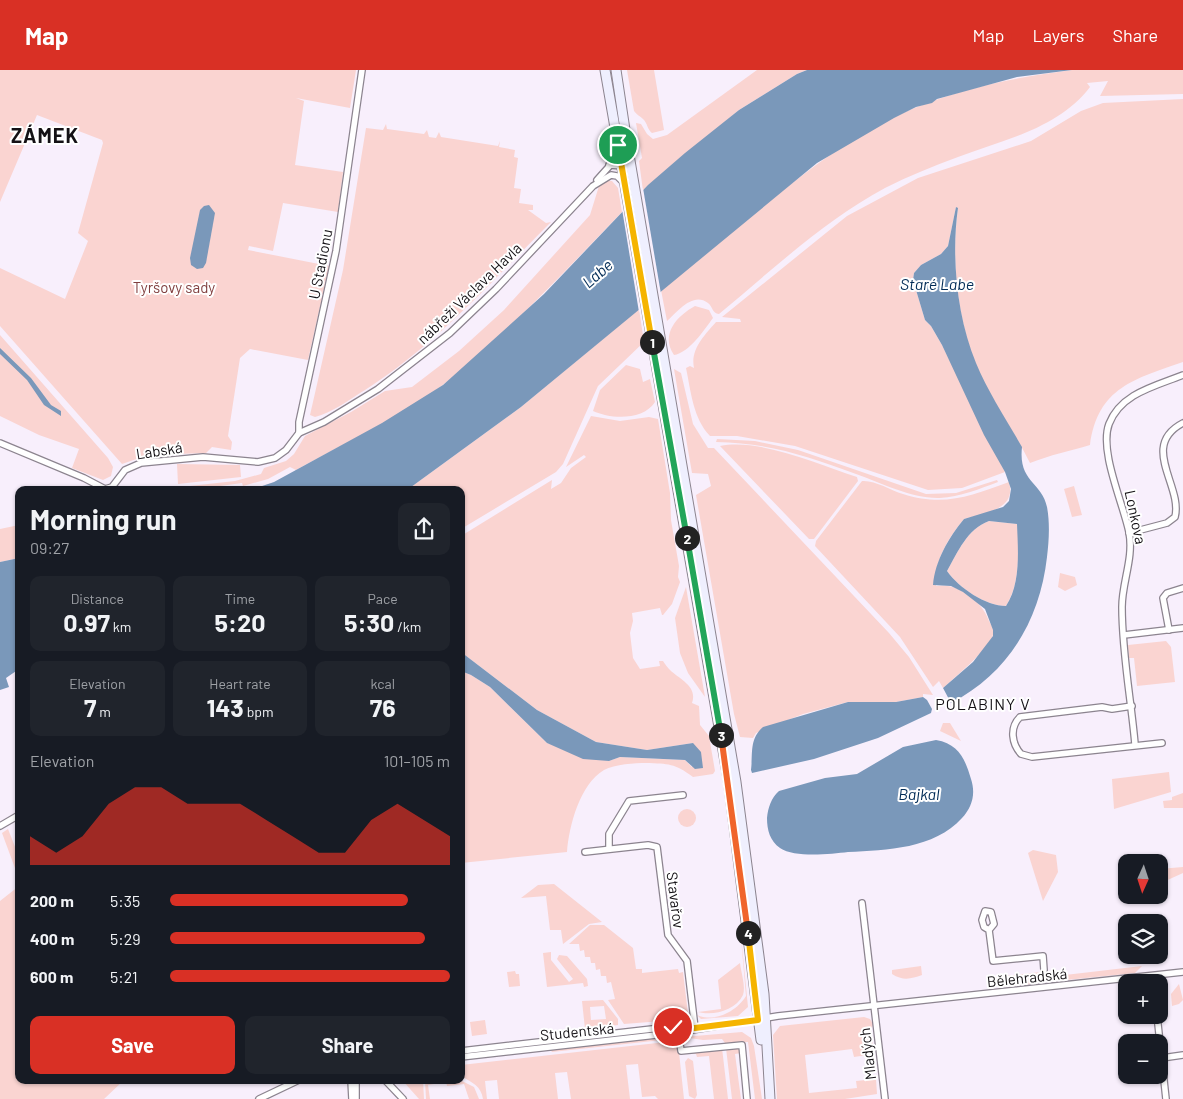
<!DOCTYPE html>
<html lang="en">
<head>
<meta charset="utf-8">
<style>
  :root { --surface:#171b24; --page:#20242c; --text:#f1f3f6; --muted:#9ea1a6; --accent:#d93025 }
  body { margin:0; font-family:Barlow,sans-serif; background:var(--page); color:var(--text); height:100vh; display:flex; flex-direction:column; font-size:19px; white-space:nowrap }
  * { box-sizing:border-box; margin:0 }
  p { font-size:16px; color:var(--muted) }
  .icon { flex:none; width:28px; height:28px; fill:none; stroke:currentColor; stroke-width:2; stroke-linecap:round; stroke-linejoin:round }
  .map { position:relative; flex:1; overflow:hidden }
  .sheet { position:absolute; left:15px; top:416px; width:450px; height:598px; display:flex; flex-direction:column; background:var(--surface); border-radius:10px; box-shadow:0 1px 4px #0004 }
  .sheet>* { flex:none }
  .needle { width:32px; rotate:183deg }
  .controls { position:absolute; left:1118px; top:784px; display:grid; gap:10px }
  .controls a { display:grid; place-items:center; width:50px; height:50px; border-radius:10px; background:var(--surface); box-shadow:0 1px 4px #0004; font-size:25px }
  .pin { position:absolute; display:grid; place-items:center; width:42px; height:42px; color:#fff; margin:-21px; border:2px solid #fff; border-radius:50%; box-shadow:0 1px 5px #0007 }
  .km { position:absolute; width:25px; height:25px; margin:-12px; border-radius:50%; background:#222; color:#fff; font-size:14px; line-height:25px; text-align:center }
  .round { display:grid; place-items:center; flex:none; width:52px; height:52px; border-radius:10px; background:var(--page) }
  .overview { display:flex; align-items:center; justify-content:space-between; height:85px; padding:0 15px }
  h1 { font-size:28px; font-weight:700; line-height:38px }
  .figures { display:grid; grid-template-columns:repeat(3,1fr); gap:8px; height:85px; padding:5px 15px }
  .figures div { display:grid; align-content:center; border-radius:10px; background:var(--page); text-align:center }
  .figures b { font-size:25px; font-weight:700 }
  .figures small { font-size:14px; font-weight:400 }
  .figures p { font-size:14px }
  .chart { height:140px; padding:10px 15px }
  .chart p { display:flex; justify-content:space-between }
  .chart svg { width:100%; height:90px; margin-top:5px; fill:var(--accent); opacity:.7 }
  .button { display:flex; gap:10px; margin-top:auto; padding:10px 15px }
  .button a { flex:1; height:58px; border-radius:10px; background:var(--accent); color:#fff; font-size:20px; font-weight:700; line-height:58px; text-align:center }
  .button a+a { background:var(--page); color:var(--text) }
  ul { padding:0 15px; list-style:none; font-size:16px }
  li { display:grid; grid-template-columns:80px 60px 1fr; align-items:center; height:38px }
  li i { height:12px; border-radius:6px; background:var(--accent) }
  header { display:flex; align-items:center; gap:30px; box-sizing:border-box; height:70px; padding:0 25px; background:var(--accent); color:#fff }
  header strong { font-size:24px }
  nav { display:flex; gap:28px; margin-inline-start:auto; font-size:18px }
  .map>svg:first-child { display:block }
</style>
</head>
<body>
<header>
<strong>Map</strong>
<nav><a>Map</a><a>Layers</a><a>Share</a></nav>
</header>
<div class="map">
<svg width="1183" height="1029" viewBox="0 0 1183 1029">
  <rect width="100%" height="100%" fill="#f8effc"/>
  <g fill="#fad4d1" fill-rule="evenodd">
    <path d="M0 0H356L350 38 296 28 304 31 295 95 343 102 338 142 283 133 273 181 249 176 248 180 329 196 308 290 250 279 240 288 228 366 232 372 231 380 212 377 206 383 148 385 122 394 0 256V198L65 229 88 171 78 163 103 73 102 70 37 45 0 132Z"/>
    <path d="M627 0H654L664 60 652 63C647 59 648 54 643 49 640 46 637 45 634 41Z"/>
    <path d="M757 0H807L797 4 739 40 643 121 639 91 642 88 636 53 641 54 647 64 653 69 667 65Z"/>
    <path d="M1072 0H1183V24L1100 26 1108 11 1087 13 1090 17C1059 58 1004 70 958 87 933 96 909 106 885 118 824 151 772 200 719 244 712 243 713 237 708 233 693 221 677 242 667 251L661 220C694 193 728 165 761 138 809 99 859 60 917 37 966 17 1019 7 1072 0Z"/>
    <path d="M1183 29V292C1135 309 1098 317 1090 375 1070 381 1050 385 1030 393 1013 359 989 328 975 292 957 246 951 187 958 139L956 137 948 176 941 184 921 195 914 203 913 210 925 250 931 256 942 275 1005 402 962 418 928 420 795 376 737 366H710C693 348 691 322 686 298L690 296 694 298C690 279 705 265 716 252H741L740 249 722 247 847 146 918 108 1031 71 1081 41 1103 33Z"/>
    <path d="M386 54 387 59 424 64 427 60 429 67 436 68 439 62 441 67 498 76 500 71 499 77 515 80 514 87 518 88 514 118 521 119 519 133 533 135V140H528L546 153 551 152C491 212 437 274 365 320 350 329 332 343 315 347L310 345 343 200 366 58 383 60Z"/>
    <path d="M606 111H612L618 118 622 142C565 201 509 262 444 314 403 346 343 374 296 400L290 397 268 409 243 416 242 413 191 420H154L235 411 261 404 264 398 286 391 294 384 305 366 351 342 385 321 412 317 459 281 504 240 590 145 599 116Z"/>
    <path d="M695 236 709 240 713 248C704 260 689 283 674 285 660 264 677 246 695 236Z"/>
    <path d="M639 239 644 272 598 316 563 394 556 402 461 459V420H407L521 337Z"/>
    <path d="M0 265 108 388 113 397 111 406 103 410 72 398 79 379 39 365 0 346Z"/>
    <path d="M626 295 640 299 643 312 650 309 655 332C643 351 610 349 593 341L600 320Z"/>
    <path d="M674 299 681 303 693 354 708 378H714L889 563 909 587 933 625 923 624V627L896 632H848L803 644 756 663 753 668 740 667 734 644 696 425 711 416 708 404 692 403Z"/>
    <path d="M591 346 620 351 649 347 658 349 670 423 671 450 679 496 678 507 680 512 672 534 663 545H662L660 538 632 543 633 551 630 563 633 588 640 599 660 596 659 591H663C665 594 668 598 670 600 679 609 698 616 692 633L699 636 700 655 709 666 715 701 713 704 693 707C674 693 669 694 646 693 635 693 615 694 604 700 580 714 569 756 567 782L461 793V601L471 605 490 617 547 673 609 691 620 687 685 690 692 697 693 673 647 680 596 672 537 640 461 582V466L552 410 551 419 561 413 571 398 586 387 584 385 566 397Z"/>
    <path d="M717 369 755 371 798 380 926 424 956 423 997 410 998 412C979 419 960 427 940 428 912 429 882 413 856 404 807 386 769 373 716 372Z"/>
    <path d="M720 376C760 368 817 394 857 407L858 411 814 469H809Z"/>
    <path d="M177 394 240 395 241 407 178 414Z"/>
    <path d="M862 411C875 410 890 420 903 424 944 437 971 426 1009 412 1017 440 984 443 964 449 949 467 933 492 936 516 958 512 982 531 989 551 991 555 995 560 993 565 990 578 954 608 943 618L939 611 933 617 900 567 815 476 816 471Z"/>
    <path d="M1074 416 1082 445 1072 447 1064 419Z"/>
    <path d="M989 451 1018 454C1018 481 1021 512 1006 536 986 536 959 518 947 501 958 482 967 459 989 451Z"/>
    <path d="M19 455V488L0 492V459Z"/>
    <path d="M1060 503 1075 507 1077 515 1065 521 1058 517Z"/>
    <path d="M686 517 705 627 688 603 680 583 675 548Z"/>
    <path d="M1166 571 1171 577 1175 612 1137 616 1134 588H1129L1128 575Z"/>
    <path d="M943 653H950L961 671 940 661Z"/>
    <path d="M1169 702 1171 722 1114 739 1112 709Z"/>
    <path d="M1183 723V738H1164L1163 731 1172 730V727Z"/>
    <circle cx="687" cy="748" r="9"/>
    <path d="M8 759 19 787V809L2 763Z"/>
    <path d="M1033 780 1056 785 1058 802 1043 831 1028 783Z"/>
    <path d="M1183 797V803L1161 813 1159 799Z"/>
    <path d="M554 814 602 852 589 854 563 874 561 860H550L546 826 521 828 538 815Z"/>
    <path d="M19 816V1010H124L104 1029H0V831Z"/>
    <path d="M590 855H604L633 878 636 899H642V903L678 899 679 903 683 902 688 944 675 950 624 954 608 930 615 929 611 912 607 913 606 906H601L600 899 596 900 595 893H591L590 887H585L584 880 580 881 579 874H569Z"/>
    <path d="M740 856 748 937 738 946 701 949 697 945C715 953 737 941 746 926Z"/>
    <path d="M551 882V890L569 912 573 909 557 889 559 885 567 886 587 909 588 916 584 917 583 913 547 917 543 883Z"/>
    <path d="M740 893C741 902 746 917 743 925 735 941 713 946 698 942L721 939 718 910Z"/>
    <path d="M921 896 922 905C911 909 903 911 892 904V900Z"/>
    <path d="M1142 896 1135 903 1066 910 1065 905Z"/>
    <path d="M515 901 516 904H519L520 916 509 917 507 902Z"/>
    <path d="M1041 902 1040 913 1023 915 1012 913V911L995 913 996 907Z"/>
    <path d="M1179 914 1183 930 1179 934 1172 936 1171 924Z"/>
    <path d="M603 930 618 949V955L585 959 582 931ZM604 936 606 949 591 950 590 937Z"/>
    <path d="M864 947 870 949 873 954 871 961 874 984 854 987 852 979 805 985 809 1023 857 1018 856 1011 876 1009 877 1024 845 1029H777L773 965 780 956Z"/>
    <path d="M485 950 487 964 472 966 470 952Z"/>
    <path d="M742 962 751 968 754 976 762 1029H755L748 972 725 973 722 969 703 970 683 967Z"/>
    <path d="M672 966 671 969 552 982 550 979Z"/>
    <path d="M675 971 678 973 684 1029H658L655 1026 642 1027 638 994 626 995 630 1029H571L567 1002 555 1003 558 1029H499L497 1010 485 1011 487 1029H483C481 1016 473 1013 461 1006V995Z"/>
    <path d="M740 976 741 983 735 984 741 1029H732L726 978Z"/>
    <path d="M722 978 728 1029H714L709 986 697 987 696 984 687 983Z"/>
    <path d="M688 988 693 991 697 1025 695 1029 689 1026 685 992Z"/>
    <path d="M402 1010H423L424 1029H419Z"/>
    <path d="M425 1010H460L474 1017 479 1029H469L464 1014 447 1016 446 1012 428 1015 430 1029H426Z"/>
  </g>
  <g fill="#7a98ba" fill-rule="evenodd">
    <path d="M807 0H1072L1017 7 937 29 932 33 916 37 894 48 817 93 521 337 407 420H250L274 412 382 353 443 315 544 224 648 115 685 83 739 40 797 4Z"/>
    <path d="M209 135 215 143 206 193 203 198 197 199 191 195 190 188 200 140 204 136Z"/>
    <path d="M956 137 958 138C951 187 957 247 976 293 988 322 1006 349 1022 377 1018 412 1042 412 1047 437 1050 453 1049 471 1047 487 1040 550 1008 604 951 633L943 618 973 592 993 566V560L985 539 963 522 951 516 933 515C935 491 949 467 964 449L1003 437 1009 431 1011 419 1005 402 984 365 942 275 931 256 925 250 913 210 914 203 921 195 941 184 948 176ZM989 451 1017 454C1018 481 1021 513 1006 536 986 536 959 518 947 501 958 482 967 459 989 451Z"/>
    <path d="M0 278 31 308 51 335 61 341V346L44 335 27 310 0 284Z"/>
    <path d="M19 488V599L6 608 9 617 0 620V492Z"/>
    <path d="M461 582 537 640 596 672 647 680 693 673 701 682 703 698 695 699 685 690 620 687 609 691 583 689 547 673 490 617 471 605 461 601Z"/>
    <path d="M923 627 927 630 932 639 931 643 878 668 814 689 752 703 751 700C753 684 749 669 763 657L848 632H896Z"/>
    <path d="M936 670C959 674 965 689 971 709 976 724 972 737 962 748 934 779 887 780 848 782 830 784 795 788 780 778 770 771 767 760 767 748 768 738 771 728 779 721L825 708 857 704 903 677Z"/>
  </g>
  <path fill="#f8effc" d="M643 118 661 224 639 242 622 139Z"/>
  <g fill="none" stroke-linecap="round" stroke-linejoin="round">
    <defs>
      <g id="minor">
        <path d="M609 95 624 96"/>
        <path d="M597 110 614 91 617 82"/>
        <path d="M299 363V352L336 181 362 0"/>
        <path d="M0 373 84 408 105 419 112 417 125 400 141 393 203 387 258 392 275 388 286 380 299 363 324 352 378 319 450 263 496 219 593 116 611 105 617 106 623 112"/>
        <path d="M1129 463 1167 453 1175 447C1183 416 1139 376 1183 353"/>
        <path d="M1169 560 1163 528 1167 523 1183 518"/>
        <path d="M1124 565 1183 558"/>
        <path d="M1132 636 1112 639 1102 637 1020 647C1009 658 1012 674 1021 684L1032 687 1162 673"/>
        <path d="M1135 674C1131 629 1122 583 1122 537 1122 512 1134 488 1129 462 1123 433 1099 381 1109 354 1121 323 1156 316 1183 305"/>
        <path d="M0 756 19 745"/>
        <path d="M609 779V764L629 731 683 725"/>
        <path d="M585 782 648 775 657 777 668 865 687 891 695 958"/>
        <path d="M862 833 885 1029"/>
        <path d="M989 860 994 854 991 842 985 841 982 850 984 857 989 860 993 891 1043 886 1044 900"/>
        <path d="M1157 945 1166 1029"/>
        <path d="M678 959 681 981 742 975 747 1029"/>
        <path d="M461 981 678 956 690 958"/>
        <path d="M461 987 674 963 778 946 1183 902"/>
        <path d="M1162 988 1183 985"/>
        <path d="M351 1010 352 1029"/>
        <path d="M356 1010V1029"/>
        <path d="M385 1010 403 1029"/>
        <path d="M259 1029 299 1010"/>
      </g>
      <g id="secondary">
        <path d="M605 0 728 709 761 970"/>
        <path d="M616 0 627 73 736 712 764 924 770 1029"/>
      </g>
    </defs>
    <use href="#minor" stroke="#8c848f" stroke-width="8"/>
    <use href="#secondary" stroke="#8c848f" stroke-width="11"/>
    <use href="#minor" stroke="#fff" stroke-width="5.5"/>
    <use href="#secondary" stroke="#efeffe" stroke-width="9"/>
  </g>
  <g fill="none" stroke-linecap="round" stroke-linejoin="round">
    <defs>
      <path id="split-1" d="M618 75 652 272"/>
      <path id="split-2" d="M652 272 687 468"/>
      <path id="split-3" d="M687 468 721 665"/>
      <path id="split-4" d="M721 665 748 863"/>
      <path id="split-5" d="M673 957 695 958 758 950 748 863"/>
    </defs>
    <use href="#split-1" stroke="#fff" stroke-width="10"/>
    <use href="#split-2" stroke="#fff" stroke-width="10"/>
    <use href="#split-3" stroke="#fff" stroke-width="10"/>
    <use href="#split-4" stroke="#fff" stroke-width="10"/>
    <use href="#split-5" stroke="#fff" stroke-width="10"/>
    <use href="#split-1" stroke="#f5b400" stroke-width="6"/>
    <use href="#split-2" stroke="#22a559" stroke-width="6"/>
    <use href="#split-3" stroke="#22a559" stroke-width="6"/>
    <use href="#split-4" stroke="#f0652b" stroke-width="6"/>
    <use href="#split-5" stroke="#f5b400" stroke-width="6"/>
  </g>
  <g text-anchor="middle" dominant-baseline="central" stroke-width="4" stroke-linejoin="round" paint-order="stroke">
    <g font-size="15" fill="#141115" stroke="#fff">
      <text transform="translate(320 194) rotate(-79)">U Stadionu</text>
      <text transform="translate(469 223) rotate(-44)">nábřeží Václava Havla</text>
      <text transform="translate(159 380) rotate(-9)">Labská</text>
      <text transform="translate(1136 447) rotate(78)">Lonkova</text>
      <text transform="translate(676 830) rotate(83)">Stavařov</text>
      <text transform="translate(1027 907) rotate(-6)">Bělehradská</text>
      <text transform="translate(577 961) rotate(-6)">Studentská</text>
      <text transform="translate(867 984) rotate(-97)">Mladých</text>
    </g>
    <g font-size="15" fill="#813f3f" stroke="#fff">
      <text x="174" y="217">Tyršovy sady</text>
    </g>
    <g font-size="16" font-style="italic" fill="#002b56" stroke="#fff">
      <text transform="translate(597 203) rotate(-41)">Labe</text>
      <text x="937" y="213">Staré Labe</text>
      <text x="919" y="723">Bajkal</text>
    </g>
    <g font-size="16" letter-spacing="1" fill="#141115" stroke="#fff">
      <text x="983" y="633">POLABINY V</text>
    </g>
    <g font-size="20" font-weight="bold" letter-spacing="1" fill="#141115" stroke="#fff">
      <text x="45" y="65">ZÁMEK</text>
    </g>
  </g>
</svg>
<div class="controls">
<a><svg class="needle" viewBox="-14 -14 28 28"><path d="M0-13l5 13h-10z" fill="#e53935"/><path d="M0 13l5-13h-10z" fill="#9ea1a6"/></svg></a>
<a><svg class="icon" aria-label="layers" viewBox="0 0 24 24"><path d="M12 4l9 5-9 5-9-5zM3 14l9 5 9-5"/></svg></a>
<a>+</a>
<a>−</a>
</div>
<div class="pin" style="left:618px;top:75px;background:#1e9e55"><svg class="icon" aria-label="arrive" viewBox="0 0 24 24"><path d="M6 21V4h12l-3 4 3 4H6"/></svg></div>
<div class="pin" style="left:673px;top:957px;background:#d93025"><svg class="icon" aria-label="check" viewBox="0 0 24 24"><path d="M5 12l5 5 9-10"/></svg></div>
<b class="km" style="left:652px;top:272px">1</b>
<b class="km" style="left:687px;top:468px">2</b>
<b class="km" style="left:721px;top:665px">3</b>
<b class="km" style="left:748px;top:863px">4</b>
<section class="sheet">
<div class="overview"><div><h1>Morning run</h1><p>09:27</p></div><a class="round"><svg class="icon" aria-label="share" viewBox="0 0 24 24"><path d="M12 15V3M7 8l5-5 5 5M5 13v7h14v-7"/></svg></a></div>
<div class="figures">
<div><p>Distance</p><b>0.97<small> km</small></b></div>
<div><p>Time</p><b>5:20</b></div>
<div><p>Pace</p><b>5:30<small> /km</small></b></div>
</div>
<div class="figures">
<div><p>Elevation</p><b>7<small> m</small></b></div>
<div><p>Heart rate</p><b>143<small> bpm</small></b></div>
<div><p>kcal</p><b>76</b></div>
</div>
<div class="chart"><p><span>Elevation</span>101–105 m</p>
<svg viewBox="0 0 160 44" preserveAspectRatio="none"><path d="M0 44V30L10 38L20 30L30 14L40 6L50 6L60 14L70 14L80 14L90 22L100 30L110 38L120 38L130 22L140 14L150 22L160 30V44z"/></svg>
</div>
<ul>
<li><b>200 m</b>5:35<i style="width:85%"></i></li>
<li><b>400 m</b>5:29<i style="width:91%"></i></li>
<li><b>600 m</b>5:21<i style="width:100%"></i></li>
</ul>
<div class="button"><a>Save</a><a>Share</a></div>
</section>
</div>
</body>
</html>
